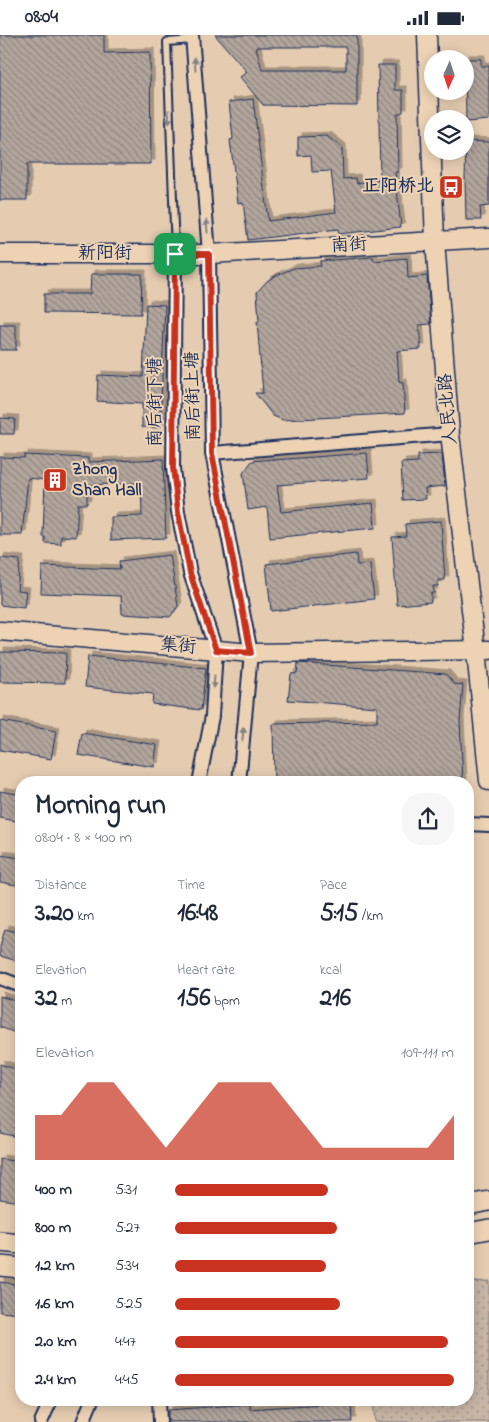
<!DOCTYPE html>
<html lang="en">
<head>
<meta charset="utf-8">
<style>
  :root { --surface:#fff; --page:#f6f6f7; --text:#1f2937; --muted:#747a83; --accent:#c8321e }
  body { margin:0; font-family:"Indie Flower","LXGW WenKai TC",sans-serif; background:var(--page); color:var(--text); height:100vh; display:flex; flex-direction:column; font-size:19px; white-space:nowrap }
  * { box-sizing:border-box; margin:0 }
  p { font-size:16px; color:var(--muted) }
  .icon { flex:none; width:28px; height:28px; fill:none; stroke:currentColor; stroke-width:2; stroke-linecap:round; stroke-linejoin:round }
  .map { position:relative; flex:1; overflow:hidden }
  .sheet { position:absolute; left:15px; top:741px; width:459px; height:630px; display:flex; flex-direction:column; background:var(--surface); border-radius:20px; box-shadow:0 2px 12px #0003 }
  .sheet>* { flex:none }
  .needle { width:32px; rotate:183deg }
  .tools { position:absolute; left:424px; top:15px; display:grid; gap:10px }
  .tools a { display:grid; place-items:center; width:50px; height:50px; border-radius:50%; background:var(--surface); box-shadow:0 2px 12px #0003; font-size:25px }
  .pin { position:absolute; display:grid; place-items:center; width:42px; height:42px; color:#fff; margin:-21px; border-radius:10px; box-shadow:0 2px 8px #0006 }
  .round { display:grid; place-items:center; flex:none; width:52px; height:52px; border-radius:20px; background:var(--page) }
  .headline { display:flex; align-items:center; justify-content:space-between; height:85px; padding:0 20px }
  h1 { font-size:28px; font-weight:700; line-height:38px }
  .stats { display:grid; grid-template-columns:repeat(3,1fr); gap:8px; height:85px; padding:5px 20px }
  .stats div { display:grid; align-content:center }
  .stats b { font-size:25px; font-weight:700 }
  .stats small { font-size:14px; font-weight:400 }
  .stats p { font-size:14px }
  .chart { height:140px; padding:10px 20px }
  .chart p { display:flex; justify-content:space-between }
  .chart svg { width:100%; height:90px; margin-top:5px; fill:var(--accent); opacity:.7 }
  ul { padding:0 20px; list-style:none; font-size:16px }
  li { display:grid; grid-template-columns:80px 60px 1fr; align-items:center; height:38px }
  li i { height:12px; border-radius:6px; background:var(--accent) }
  .status { display:flex; justify-content:space-between; align-items:center; height:35px; padding:0 25px; background:var(--surface); direction:ltr }
  .status svg { height:14px; fill:currentColor }
  .map>svg:first-child { display:block }
</style>
</head>
<body>
<div class="status"><b>08:04</b><svg viewBox="0 0 49 12"><path d="M0 12V9h3v3zM5 12V6h3v6zM10 12V3h3v9zM15 12V0h3v12zM26 1h20v11H26zM47 4h2v5h-2z"/></svg></div>
<div class="map">
<svg width="489" height="1387" viewBox="0 0 489 1387">
  <defs>
    <pattern id="park-dots" width="8" height="8" patternUnits="userSpaceOnUse" patternTransform="scale(1.25)"><rect width="8" height="8" fill="#c7b5a5"/><path d="M2 2h.1M6 6h.1" fill="none" stroke="#a1948a" stroke-width="1.8" stroke-linecap="round"/></pattern>
    <pattern id="building-back-hatch" width="6" height="6" patternUnits="userSpaceOnUse" patternTransform="scale(1.25)"><rect width="6" height="6" fill="#b2a59c"/><path d="M-1 5l2 2M0 0l6 6M5-1l2 2" fill="none" stroke="#908782"/></pattern>
    <filter id="shadow"><feDropShadow dx="4" dy="-4" stdDeviation="0" flood-color="#0004"/></filter>
  </defs>
  <rect width="100%" height="100%" fill="#e5ccb1"/>
  <filter id="ink" filterUnits="userSpaceOnUse"><feTurbulence type="fractalNoise" baseFrequency=".02" numOctaves="2"/><feDisplacementMap in="SourceGraphic" scale="10" xChannelSelector="R" yChannelSelector="G"/><feConvolveMatrix kernelMatrix="1 2 1 2 8 2 1 2 1" color-interpolation-filters="sRGB"/></filter>
  <g filter="url(#ink)">
    <path fill="url(#park-dots)" stroke="#717282" d="M489 1246V1387H375L373 1365H468V1247Z"/>
    <g fill="url(#building-back-hatch)" stroke="#1b2f5e" fill-rule="evenodd" filter="url(#shadow)">
      <path d="M0 0H104V18L150 17 151 129H27V165H0Z"/>
      <path d="M215 0H357V71L263 70 240 42 247 37ZM256 12H346V35H262Z"/>
      <path d="M465 24H481V31H489V85L466 87Z"/>
      <path d="M378 30H395V55H403V77L397 79 398 137H395L401 192 339 199 338 194 248 205 243 167 238 168 230 105 233 104 229 67 253 64 268 186 336 177 331 136 312 137 311 120 298 121V102L327 101 342 113 343 144 356 143 357 148 380 145Z"/>
      <path d="M466 106 489 107V171L480 172 481 185H466L465 143Z"/>
      <path d="M373 222 374 226 407 223 408 243 427 241 431 289 419 290 421 314 397 316 399 347 403 348 405 378 283 385 273 381 255 358H263L257 287H259L257 257 267 246 277 240 294 233 321 231 320 226Z"/>
      <path d="M91 239H142L141 279 44 278V259H90Z"/>
      <path d="M146 269 165 270 160 393 142 392V369L97 366 98 340 143 342Z"/>
      <rect x="0" y="290" width="16" height="25"/>
      <path d="M0 383 15 384 14 399H0Z"/>
      <path d="M367 418 369 443 277 450 281 477 373 468 375 493 270 503 267 472 248 475 243 438 252 426 273 424V425Z"/>
      <path d="M442 419 445 451 425 453 426 464 403 465 401 428 418 427V420Z"/>
      <path d="M24 420 88 423V427L163 424 166 503 111 505V482L142 481 141 448 87 450V469H78L76 502 61 501V509L45 508V502H43L45 445 28 443 22 500H0V422L24 423Z"/>
      <path d="M441 486 445 545H438V551H433L434 558H431V567L397 570 392 502 406 501 405 489Z"/>
      <path d="M356 519 357 530 370 529 374 564 271 576 266 529Z"/>
      <path d="M170 520 178 571 170 582 122 579 121 561 41 558 42 531 120 534 119 526Z"/>
      <path d="M0 523 20 525 17 555 26 556 24 573 0 570Z"/>
      <path d="M0 617 66 618 65 648 0 647Z"/>
      <path d="M88 621 206 633 201 675 152 669 153 659 85 652Z"/>
      <path d="M298 628 446 639 454 649 463 650 460 686 463 748H274L273 689 377 687V672L288 665 291 639 297 638Z"/>
      <path d="M0 686 56 696 51 724 0 715Z"/>
      <path d="M82 698 157 710 154 732 78 720Z"/>
      <path d="M0 756 21 760V787L0 783Z"/>
      <path d="M0 820 21 823V851L0 847Z"/>
      <path d="M5 894 21 898V927L0 921V912Z"/>
      <path d="M0 961 21 968V1000L0 992Z"/>
      <path d="M0 1029 21 1036V1103L0 1098Z"/>
      <path d="M0 1124 21 1127V1167L0 1164Z"/>
      <path d="M0 1247 21 1250V1279L0 1277Z"/>
      <path d="M351 1367 352 1387H168V1375L250 1369V1374Z"/>
    </g>
    <g fill="none" stroke-linecap="round" stroke-linejoin="round">
      <defs>
        <path id="lane" d="M175 217 167 7 193 5"/>
        <g id="street">
          <path d="M192 0 209 219 212 418 251 618 239 748"/>
          <path d="M175 219 173 433 178 477 190 538 216 615 212 681 199 748"/>
          <path d="M212 418 450 399"/>
          <path d="M468 789 489 790"/>
          <path d="M0 943 21 951"/>
          <path d="M159 1365 160 1387"/>
          <path d="M41 1387 51 1365"/>
          <path d="M83 1387 92 1365"/>
        </g>
        <g id="secondary">
          <path d="M427 0 435 206 450 399 476 616 489 746"/>
          <path d="M0 219H209L489 203"/>
          <path d="M0 596 251 618 489 615"/>
        </g>
        <g id="primary">
          <path d="M468 1170 489 1166"/>
          <path d="M468 1198 489 1194"/>
          <path d="M0 1207 21 1209"/>
          <path d="M0 1231 21 1233"/>
        </g>
      </defs>
      <use href="#lane" stroke="#1b2f5e" stroke-width="10"/>
      <use href="#street" stroke="#1b2f5e" stroke-width="16"/>
      <use href="#secondary" stroke="#1b2f5e" stroke-width="21"/>
      <use href="#primary" stroke="#1b2f5e" stroke-width="22"/>
      <use href="#lane" stroke="#edd3b4" stroke-width="6"/>
      <use href="#street" stroke="#edd3b4" stroke-width="12"/>
      <use href="#secondary" stroke="#edd3b4" stroke-width="18"/>
      <use href="#primary" stroke="#edd3b4" stroke-width="19"/>
    </g>
    <defs><path id="oneway-solid" d="M-6-.8H1V-3.2L6.5 0L1 3.2V.8H-6Z" transform="scale(1.25)"/></defs>
    <g fill="#848189">
      <use href="#oneway-solid" transform="translate(195 29) rotate(-94)"/>
      <use href="#oneway-solid" transform="translate(169 82) rotate(88)"/>
      <use href="#oneway-solid" transform="translate(207 191) rotate(-94)"/>
      <use href="#oneway-solid" transform="translate(214 647) rotate(94)"/>
      <use href="#oneway-solid" transform="translate(243 699) rotate(-85)"/>
    </g>
  </g>
  <g fill="none" stroke-linecap="round" stroke-linejoin="round" filter="url(#ink)">
    <defs>
      <path id="route" d="M175 219H209L212 418 251 618 216 615 190 538 178 477 173 433Z"/>
    </defs>
    <use href="#route" stroke="#fff" stroke-width="10"/>
    <use href="#route" stroke="#c8321e" stroke-width="6"/>
  </g>
  <defs>
    <symbol id="bus-square" viewBox="-11 -11 22 22"><rect x="-9" y="-9" width="18" height="18" rx="4" fill="#c8321e" stroke="#edd3b4"/><path d="M-5-6H5V4H4V6H2V4H-2V6H-4V4H-5ZM-3.5-4V0h7V-4ZM-3.5 1.2v1.5H-2V1.2ZM2 1.2v1.5H3.5V1.2Z" fill="#fff"/></symbol>
    <symbol id="building-square" viewBox="-11 -11 22 22"><rect x="-9" y="-9" width="18" height="18" rx="4" fill="#c8321e" stroke="#edd3b4"/><path d="M-4-6H4V6H1V3H-1V6H-4ZM-2.5-4.3h1.7v1.8h-1.7ZM.8-4.3h1.7v1.8H.8ZM-2.5-1h1.7V.8h-1.7ZM.8-1h1.7V.8H.8Z" fill="#fff"/></symbol>
  </defs>
  <g fill-rule="evenodd">
    <use href="#bus-square" x="437" y="138" width="28" height="28"/>
    <use href="#building-square" x="41" y="431" width="28" height="28"/>
  </g>
  <g text-anchor="middle" dominant-baseline="central" stroke-width="4" stroke-linejoin="round" paint-order="stroke">
    <g font-size="18" font-weight="bold" fill="#1b2f5e" stroke="#edd3b4" text-anchor="end">
      <text x="434" y="152">正阳桥北</text>
      <text x="72" y="435" text-anchor="start">Zhong<tspan x="72" dy="21">Shan Hall</tspan></text>
    </g>
    <g font-size="18" fill="#1b2f5e" stroke="#edd3b4">
      <text transform="translate(349 211) rotate(-3)">南街</text>
      <text x="105" y="219">新阳街</text>
      <text transform="translate(194 361) rotate(-91)">南后街上塘</text>
      <text transform="translate(156 367) rotate(-90)">南后街下塘</text>
      <text transform="translate(449 374) rotate(-95)">人民北路</text>
      <text transform="translate(178 612) rotate(5)">集街</text>
    </g>
  </g>
</svg>
<div class="tools">
<a><svg class="needle" viewBox="-14 -14 28 28"><path d="M0-13l5 13h-10z" fill="#e53935"/><path d="M0 13l5-13h-10z" fill="#747a83"/></svg></a>
<a><svg class="icon" aria-label="layers" viewBox="0 0 24 24"><path d="M12 4l9 5-9 5-9-5zM3 14l9 5 9-5"/></svg></a>
</div>
<div class="pin" style="left:175px;top:219px;background:#1e9e55"><svg class="icon" aria-label="arrive" viewBox="0 0 24 24"><path d="M6 21V4h12l-3 4 3 4H6"/></svg></div>
<section class="sheet">
<div class="headline"><div><h1>Morning run</h1><p>08:04 · 8 × 400 m</p></div><a class="round"><svg class="icon" aria-label="share" viewBox="0 0 24 24"><path d="M12 15V3M7 8l5-5 5 5M5 13v7h14v-7"/></svg></a></div>
<div class="stats">
<div><p>Distance</p><b>3.20<small> km</small></b></div>
<div><p>Time</p><b>16:48</b></div>
<div><p>Pace</p><b>5:15<small> /km</small></b></div>
</div>
<div class="stats">
<div><p>Elevation</p><b>32<small> m</small></b></div>
<div><p>Heart rate</p><b>156<small> bpm</small></b></div>
<div><p>kcal</p><b>216</b></div>
</div>
<div class="chart"><p><span>Elevation</span>109–111 m</p>
<svg viewBox="0 0 160 44" preserveAspectRatio="none"><path d="M0 44V22L10 22L20 6L30 6L40 22L50 38L60 22L70 6L80 6L90 6L100 22L110 38L120 38L130 38L140 38L150 38L160 22V44z"/></svg>
</div>
<ul>
<li><b>400 m</b>5:31<i style="width:55%"></i></li>
<li><b>800 m</b>5:27<i style="width:58%"></i></li>
<li><b>1.2 km</b>5:34<i style="width:54%"></i></li>
<li><b>1.6 km</b>5:25<i style="width:59%"></i></li>
<li><b>2.0 km</b>4:47<i style="width:98%"></i></li>
<li><b>2.4 km</b>4:45<i style="width:100%"></i></li>
</ul>
</section>
</div>
</body>
</html>
